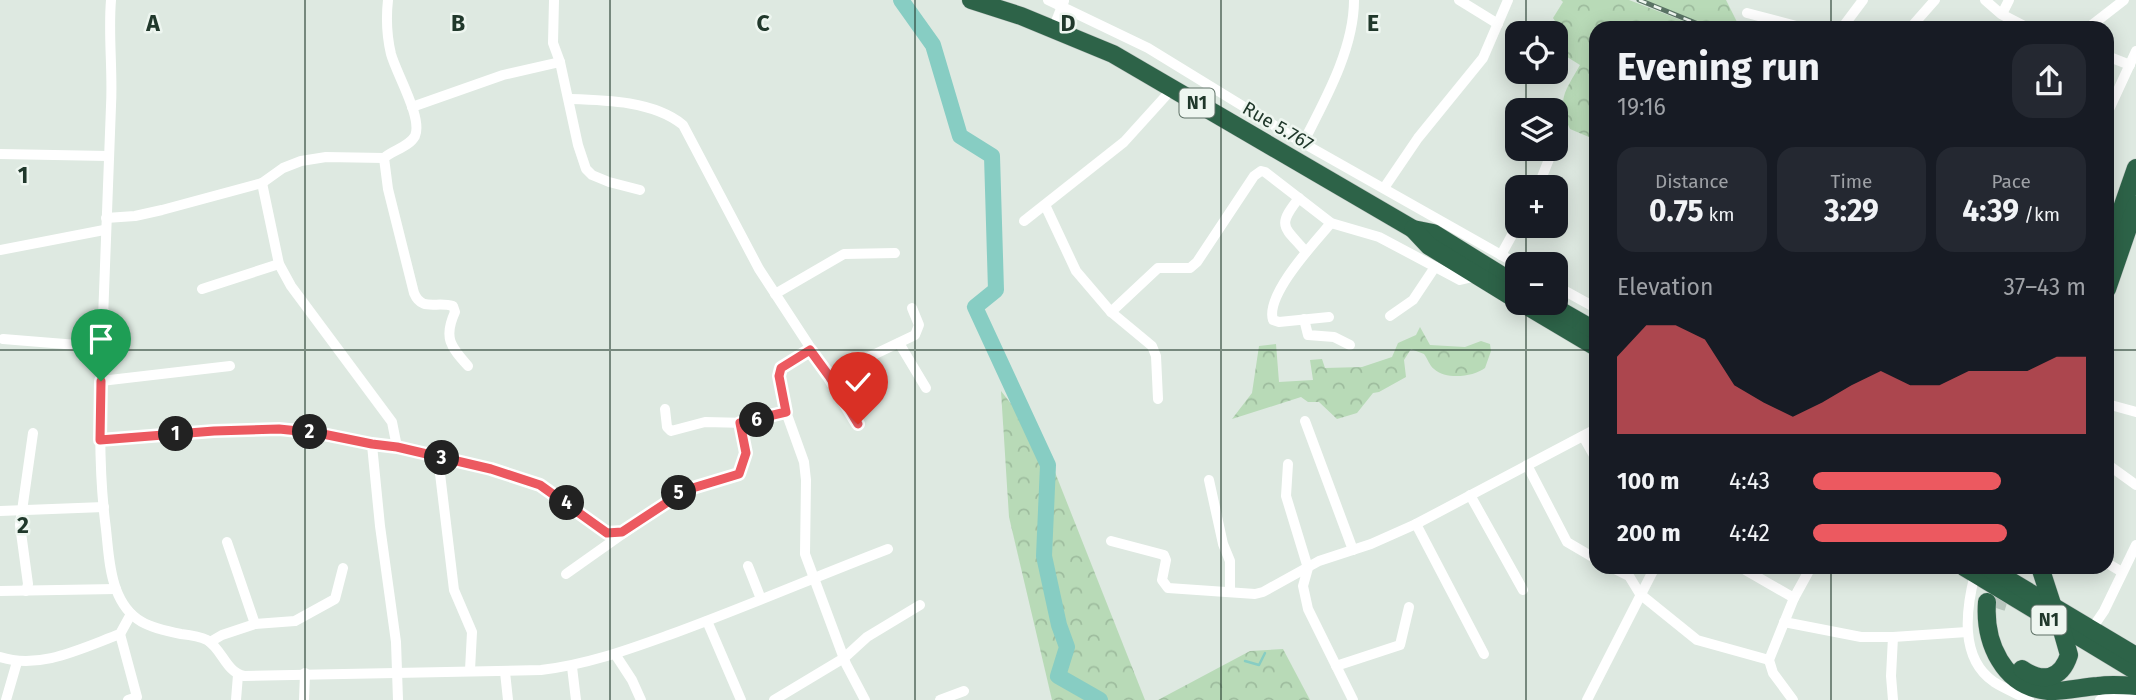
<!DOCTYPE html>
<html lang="en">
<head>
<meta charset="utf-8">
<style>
  :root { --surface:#171b24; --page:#242831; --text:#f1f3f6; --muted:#9ea1a6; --accent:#ec5960 }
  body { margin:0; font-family:"Fira Sans",sans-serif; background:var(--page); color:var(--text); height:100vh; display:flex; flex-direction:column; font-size:26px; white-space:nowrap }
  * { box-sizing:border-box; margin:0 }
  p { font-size:23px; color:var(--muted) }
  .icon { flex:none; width:38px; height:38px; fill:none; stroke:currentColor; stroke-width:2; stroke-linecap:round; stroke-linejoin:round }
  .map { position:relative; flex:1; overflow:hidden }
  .details { position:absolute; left:1589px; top:21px; width:525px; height:553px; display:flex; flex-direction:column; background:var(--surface); border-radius:21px; box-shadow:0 4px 18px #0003 }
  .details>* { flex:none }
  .fabs { position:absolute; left:1505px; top:21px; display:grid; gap:14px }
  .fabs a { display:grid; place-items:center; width:63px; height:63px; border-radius:14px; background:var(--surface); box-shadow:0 4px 18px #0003; font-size:35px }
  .pin { position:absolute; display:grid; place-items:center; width:60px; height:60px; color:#fff; margin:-72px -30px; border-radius:50% 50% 50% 0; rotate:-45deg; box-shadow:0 0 7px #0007 }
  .pin .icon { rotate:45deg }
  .km { position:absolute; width:35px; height:35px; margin:-18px; border-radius:50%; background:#222; color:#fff; font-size:19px; line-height:35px; text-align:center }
  .round { display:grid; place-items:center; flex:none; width:74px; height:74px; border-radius:21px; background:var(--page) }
  .head { display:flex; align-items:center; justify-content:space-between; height:119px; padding:0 28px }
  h1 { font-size:38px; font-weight:700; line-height:52px }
  .metrics { display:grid; grid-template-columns:repeat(3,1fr); gap:10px; height:119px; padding:7px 28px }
  .metrics div { display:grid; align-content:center; border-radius:18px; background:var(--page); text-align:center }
  .metrics b { font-size:30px; font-weight:700 }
  .metrics small { font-size:19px; font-weight:400 }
  .metrics p { font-size:19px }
  .chart { height:196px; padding:14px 28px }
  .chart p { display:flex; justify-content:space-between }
  .chart svg { width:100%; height:126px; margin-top:7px; fill:var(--accent); opacity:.7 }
  ul { padding:0 28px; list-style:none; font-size:23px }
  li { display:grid; grid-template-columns:112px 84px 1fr; align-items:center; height:52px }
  li i { height:18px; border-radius:9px; background:var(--accent) }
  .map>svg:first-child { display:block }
</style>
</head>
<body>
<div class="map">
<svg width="2136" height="700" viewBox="0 0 2136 700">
  <defs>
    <pattern id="forest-crowns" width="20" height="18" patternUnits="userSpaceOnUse" patternTransform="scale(1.75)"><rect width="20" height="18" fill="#b8dab7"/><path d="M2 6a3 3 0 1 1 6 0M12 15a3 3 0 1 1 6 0" fill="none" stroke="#9ebc9e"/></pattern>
  </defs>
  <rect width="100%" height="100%" fill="#dee9e1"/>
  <g fill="url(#forest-crowns)">
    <path d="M1561 0H1629L1702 28H1596V140L1570 129C1556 99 1565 92 1580 65L1556 50V40L1561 30 1553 18 1563 2Z"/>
    <path d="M1639 0H1726L1740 28H1708Z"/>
    <path d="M1420 327 1430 345 1465 347 1481 341 1490 344 1491 351 1485 368C1473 377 1446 380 1434 369 1429 365 1428 359 1424 354L1411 349 1404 360 1406 377 1379 392 1373 393 1357 413 1337 419 1319 402H1308L1301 397 1232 419 1252 393 1259 346 1276 344 1279 382 1313 380 1310 360 1322 359 1325 368 1362 367 1392 357 1398 343 1416 335Z"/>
    <path d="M1001 391 1045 447 1145 700H1052L1009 517Z"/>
    <path d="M1283 649 1310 700H1158L1250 651Z"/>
  </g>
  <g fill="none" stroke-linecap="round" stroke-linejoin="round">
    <path stroke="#87cdc3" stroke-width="2.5" d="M1245 661 1259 665 1265 653"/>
    <path stroke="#87cdc3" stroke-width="16" d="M901 0 933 45 960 136 992 156 996 290 975 307 1048 465 1044 556 1059 625 1067 647 1058 676 1100 700"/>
    <path stroke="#b8c6bd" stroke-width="18" stroke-dasharray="18 9" stroke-linecap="butt" d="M1996 608 2009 567"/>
    <defs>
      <g id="highway">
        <path d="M971 0 1021 16 1113 54 1413 229 1433 233 1517 285"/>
        <path d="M1413 229 1429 246 1517 300"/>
        <path d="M2107 251 2136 168"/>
        <path d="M2107 289 2136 205"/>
        <path d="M1522 303 1596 347"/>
        <path d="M1547 303 1596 331"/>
        <path d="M1964 567 2136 671"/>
        <path d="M1987 567 2136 656"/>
        <path d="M2040 567 2053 607"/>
        <path d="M1987 602C1984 642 2003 687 2048 691 2064 692 2082 687 2098 686 2110 684 2123 685 2136 686"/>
        <path d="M2022 669C2042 683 2061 680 2069 655L2061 627"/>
      </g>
    </defs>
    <use href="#highway" stroke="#c1c7c4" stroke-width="19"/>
    <g stroke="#fff" stroke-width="10">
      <path d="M111 0C108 35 113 71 111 106 108 177 105 248 103 319 101 386 97 453 105 521 108 542 108 568 116 589 128 622 150 628 181 634 190 635 199 636 207 640 222 649 226 672 244 676L541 670C586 665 627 650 669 635 743 608 815 577 888 549"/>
      <path d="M388 0C386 18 387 37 391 54 396 73 423 118 415 136 409 147 393 150 384 158L388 189 414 293C422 312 436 301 453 306L455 312C443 338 451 347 468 366"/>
      <path d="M554 0 553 43 560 62 578 145 586 169 592 175 609 182 640 190"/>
      <path d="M1048 0 1148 48 1303 143"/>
      <path d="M1354 0C1354 49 1325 100 1303 143L1517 264"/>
      <path d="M1459 0 1498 24"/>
      <path d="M1985 0 2001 14 2028 28"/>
      <path d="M1747 13 1804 28"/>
      <path d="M2002 14 2009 0"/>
      <path d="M1908 27 1912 26 1935 0"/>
      <path d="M1842 28 1863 0"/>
      <path d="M2088 28 2124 0"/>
      <path d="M1053 29 1064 1"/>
      <path d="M2107 56 2130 65"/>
      <path d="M569 99C605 100 654 101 683 125L759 269 829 376 858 424"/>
      <path d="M412 107 503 75 560 62"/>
      <path d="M2107 114 2136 51"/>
      <path d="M1556 128V142"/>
      <path d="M0 154 108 156"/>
      <path d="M262 183 279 264 291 286 392 422 397 447"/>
      <path d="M1538 187 1553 149"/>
      <path d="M1384 188 1418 138 1483 58 1508 0"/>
      <path d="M1299 198C1276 227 1284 226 1306 252"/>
      <path d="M1045 205 1076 271 1111 312 1152 346 1156 356 1158 399"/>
      <path d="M106 218 135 216 162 210 262 183 283 168 301 161 326 157 384 158"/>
      <path d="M1024 221 1124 142 1172 89"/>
      <path d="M0 250 104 230"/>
      <path d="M1501 255 1517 226"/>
      <path d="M1556 286 1596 308"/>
      <path d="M202 289 279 264"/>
      <path d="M775 294 844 254 895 253"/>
      <path d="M1592 306 1596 293"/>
      <path d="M1111 312 1158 268H1190L1197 262 1254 176 1261 171 1265 172 1331 223 1379 237 1460 280 1477 276"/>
      <path d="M1390 316 1413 300 1435 267"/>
      <path d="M1329 317 1279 322 1273 320C1265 295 1315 242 1331 223"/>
      <path d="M1304 319 1308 335 1334 337 1350 345"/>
      <path d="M3 339 102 347"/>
      <path d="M899 343 926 388"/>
      <path d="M810 350 781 368 779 372 786 412 804 462 806 480 805 554 846 664 865 700"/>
      <path d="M829 376 915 335 919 325 912 308"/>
      <path d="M101 381 230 366"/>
      <path d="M2107 404 2136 412"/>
      <path d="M665 409 667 427 671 431 705 422 747 423 786 412"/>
      <path d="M1305 421 1353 550"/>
      <path d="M1583 436 1596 459"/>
      <path d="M101 440 214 431 279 429 318 433 372 445 397 447 491 469 540 485 607 532H623"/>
      <path d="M372 445 380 526 396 642 398 700"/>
      <path d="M438 457 454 590 472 632 470 670"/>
      <path d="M1288 464 1286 496 1308 568 1303 586 1308 609 1353 700"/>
      <path d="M2107 464 2136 485"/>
      <path d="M1527 465 1567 542 1596 559"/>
      <path d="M1209 480 1223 544 1230 561V591"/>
      <path d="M1470 495 1523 590"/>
      <path d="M0 511 104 507"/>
      <path d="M1416 524 1484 654"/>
      <path d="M1111 541 1164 555 1166 560 1162 580 1168 588 1255 594 1263 592 1319 561 1371 544 1416 524 1596 429"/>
      <path d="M227 542 255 624"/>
      <path d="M2107 563 2122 572"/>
      <path d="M748 566 761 599"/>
      <path d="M1611 567 1629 576 1640 594 1697 640 1769 660"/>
      <path d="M1740 567 1794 598"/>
      <path d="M566 574 679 494 739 474 746 453 740 423"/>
      <path d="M1975 574C1966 609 1959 658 1994 682 2005 689 2018 694 2029 700"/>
      <path d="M0 591 116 589"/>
      <path d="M26 591 28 584 20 525 33 433"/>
      <path d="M707 621 741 700"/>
      <path d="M1784 622 1861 637H1893L1967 632"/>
      <path d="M2091 630 2104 611 2136 545"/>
      <path d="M120 634 137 697 128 700"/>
      <path d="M210 642 222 635 255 624 295 621 335 599 343 568"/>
      <path d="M615 654 632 680 641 700"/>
      <path d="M0 657C40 670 82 648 120 634L131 614"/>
      <path d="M1336 666 1400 645 1409 607"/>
      <path d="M572 667 576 700"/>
      <path d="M505 672 508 700"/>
      <path d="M6 700 17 662"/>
      <path d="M236 700 238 675"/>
      <path d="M304 700 305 673"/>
      <path d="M774 700 844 658 867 637 920 605"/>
      <path d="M940 700 964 691"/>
      <path d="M1587 700 1655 567"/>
      <path d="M1793 700 1773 673 1769 660 1794 598 1811 567"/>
      <path d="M1893 700 1891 676 1893 637"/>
      <path d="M2100 700 2122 696 2136 699"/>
    </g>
    <use href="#highway" stroke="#2d6348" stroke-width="18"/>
    <defs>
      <path id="rail" d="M1639 0 1708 28"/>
    </defs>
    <use href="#rail" stroke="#5a7465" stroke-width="5"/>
    <use href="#rail" stroke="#eef6f0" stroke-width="2.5" stroke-dasharray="8" stroke-linecap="butt"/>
  </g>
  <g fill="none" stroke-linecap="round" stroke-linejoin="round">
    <defs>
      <path id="route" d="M101 381 100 440 214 431 279 429 318 433 372 444 397 447 491 469 540 485 607 533 622 532 686 490 739 474 746 453 740 423 786 412 779 376 781 368 810 350 829 376 858 424"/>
    </defs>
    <use href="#route" stroke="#fff" stroke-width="14"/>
    <use href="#route" stroke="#ec5960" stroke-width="9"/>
  </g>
  <path fill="none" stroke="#20382b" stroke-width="2" stroke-opacity="0.55" d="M305 0V700M610 0V700M915 0V700M1221 0V700M1526 0V33M1831 0V28M1526 72V110M1526 149V187M1526 226V264M1526 303V700M0 350H1596M2107 350H2136M1831 567V700"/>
  <g text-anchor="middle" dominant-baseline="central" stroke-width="5" stroke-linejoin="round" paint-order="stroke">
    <g fill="#eef6f0" stroke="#5e7166" stroke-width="2">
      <rect x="1179.5" y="88.5" width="35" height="29" rx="5"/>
      <rect x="2031.5" y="605.5" width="35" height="29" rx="5"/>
    </g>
    <g font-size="18" font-weight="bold" fill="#20382b">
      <text x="1197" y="103">N1</text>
      <text x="2049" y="620">N1</text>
    </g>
    <g font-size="19" fill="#20382b" stroke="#eef6f0">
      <text transform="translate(1278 126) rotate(30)">Rue 5.767</text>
    </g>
  </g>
  <g font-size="23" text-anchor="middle" font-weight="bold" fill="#20382b" stroke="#eef6f0" stroke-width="5" stroke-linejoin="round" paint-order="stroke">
    <text x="153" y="31">A</text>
    <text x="458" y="31">B</text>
    <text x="763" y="31">C</text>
    <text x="1068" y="31">D</text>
    <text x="1373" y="31">E</text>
    <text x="23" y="183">1</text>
    <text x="23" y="533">2</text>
  </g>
</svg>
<div class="fabs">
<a><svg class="icon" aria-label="locate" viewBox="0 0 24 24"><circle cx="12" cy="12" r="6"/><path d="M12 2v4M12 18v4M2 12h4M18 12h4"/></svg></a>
<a><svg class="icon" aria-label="layers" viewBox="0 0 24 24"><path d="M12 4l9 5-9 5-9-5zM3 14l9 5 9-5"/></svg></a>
<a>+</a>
<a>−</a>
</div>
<div class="pin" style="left:101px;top:381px;background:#1e9e55"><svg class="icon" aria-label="arrive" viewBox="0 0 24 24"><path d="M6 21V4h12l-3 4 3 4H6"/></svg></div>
<div class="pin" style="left:858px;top:424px;background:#d93025"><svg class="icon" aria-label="check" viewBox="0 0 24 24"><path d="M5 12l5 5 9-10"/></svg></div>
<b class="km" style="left:176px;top:434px">1</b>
<b class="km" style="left:310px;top:432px">2</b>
<b class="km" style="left:442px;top:458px">3</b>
<b class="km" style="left:567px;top:503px">4</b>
<b class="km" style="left:679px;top:493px">5</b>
<b class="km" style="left:757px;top:420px">6</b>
<section class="details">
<div class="head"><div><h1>Evening run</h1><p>19:16</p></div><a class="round"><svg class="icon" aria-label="share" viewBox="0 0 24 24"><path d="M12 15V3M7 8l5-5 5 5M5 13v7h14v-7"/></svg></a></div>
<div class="metrics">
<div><p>Distance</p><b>0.75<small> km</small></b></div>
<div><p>Time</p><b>3:29</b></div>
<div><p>Pace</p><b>4:39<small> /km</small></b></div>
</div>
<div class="chart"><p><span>Elevation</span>37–43 m</p>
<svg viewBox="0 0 160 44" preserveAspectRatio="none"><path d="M0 44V17L10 6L20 6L30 11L40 27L50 33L60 38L70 33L80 27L90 22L100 27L110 27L120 22L130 22L140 22L150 17L160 17V44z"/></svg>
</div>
<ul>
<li><b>100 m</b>4:43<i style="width:69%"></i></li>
<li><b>200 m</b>4:42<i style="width:71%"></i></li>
</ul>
</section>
</div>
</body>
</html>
